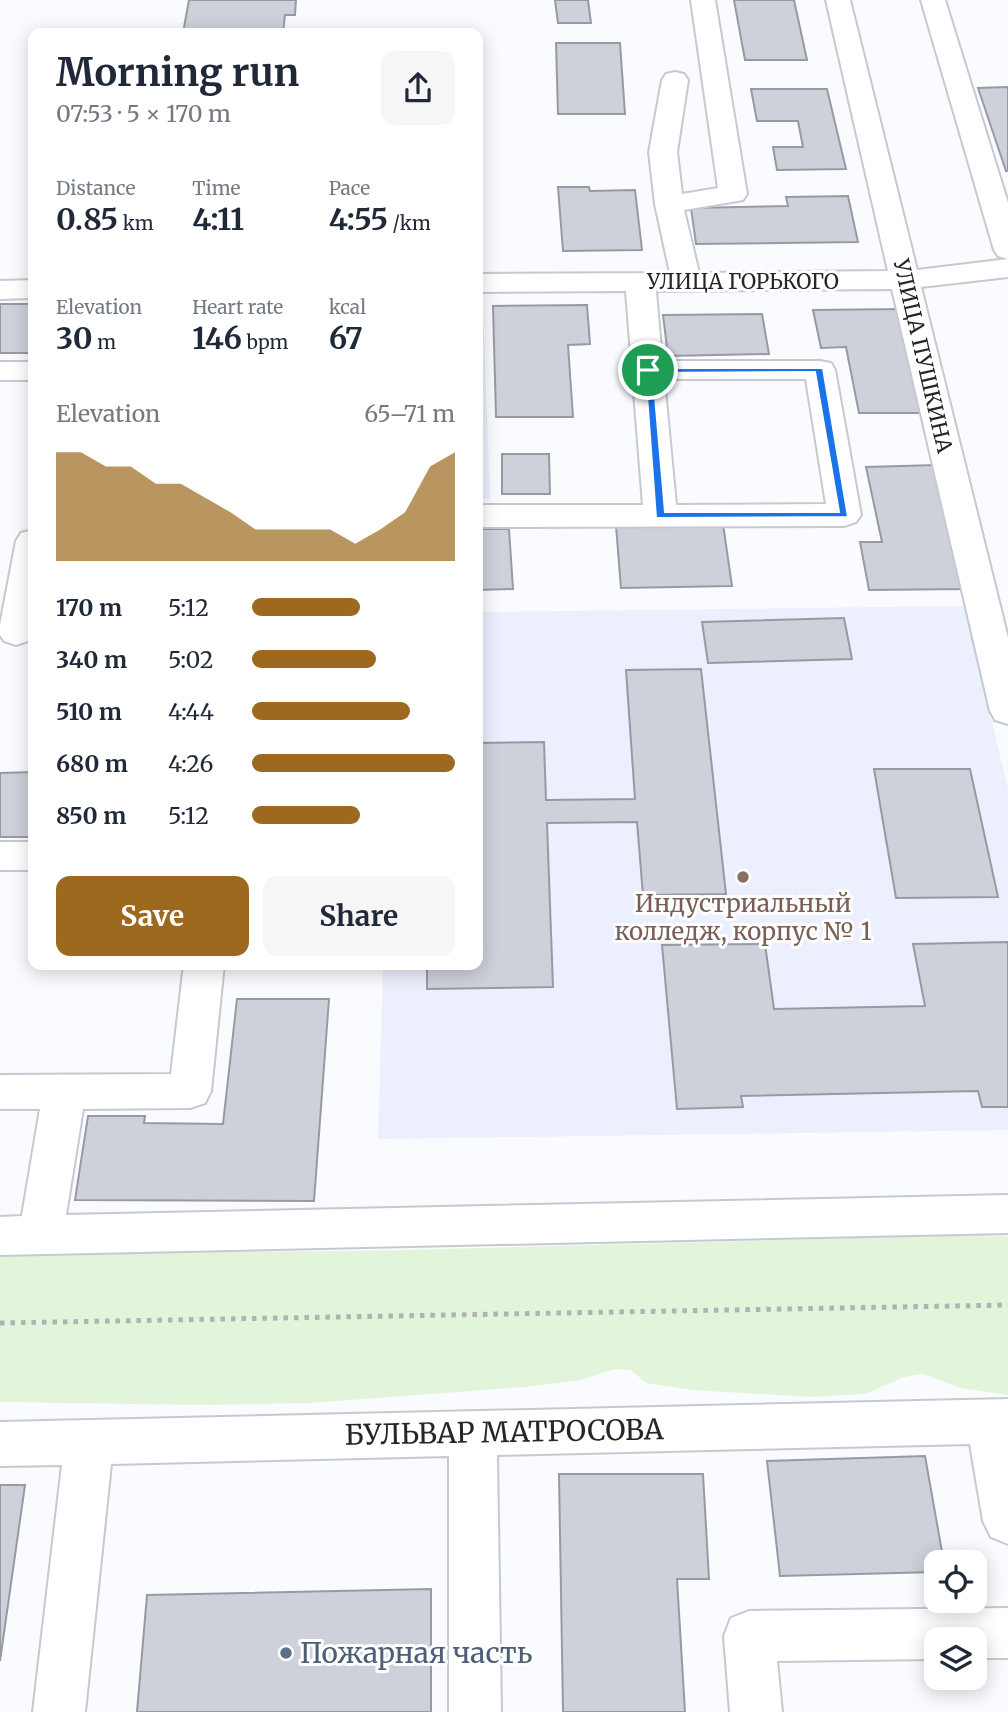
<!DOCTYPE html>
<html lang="en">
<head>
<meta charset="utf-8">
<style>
  :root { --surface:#fff; --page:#f6f6f7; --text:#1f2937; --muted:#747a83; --accent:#9c691e }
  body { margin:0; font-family:Merriweather,serif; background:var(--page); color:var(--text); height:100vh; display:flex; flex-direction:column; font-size:26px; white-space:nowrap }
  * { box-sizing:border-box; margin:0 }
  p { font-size:23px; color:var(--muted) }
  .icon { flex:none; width:38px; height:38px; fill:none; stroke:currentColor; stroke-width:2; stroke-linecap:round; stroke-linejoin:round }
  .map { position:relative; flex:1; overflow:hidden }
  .panel { position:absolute; left:28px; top:28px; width:455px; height:942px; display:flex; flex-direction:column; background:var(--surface); border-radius:14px; box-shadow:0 4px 18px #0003 }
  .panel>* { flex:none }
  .buttons { position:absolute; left:924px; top:1550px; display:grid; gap:14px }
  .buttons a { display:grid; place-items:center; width:63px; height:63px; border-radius:14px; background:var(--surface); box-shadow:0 4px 18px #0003; font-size:35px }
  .pin { position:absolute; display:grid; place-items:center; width:60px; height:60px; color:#fff; margin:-30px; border:4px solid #fff; border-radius:50%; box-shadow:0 2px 7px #0007 }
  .round { display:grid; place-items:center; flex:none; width:74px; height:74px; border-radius:14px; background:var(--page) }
  .headline { display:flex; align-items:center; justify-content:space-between; height:119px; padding:0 28px }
  h1 { font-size:38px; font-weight:700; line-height:52px }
  .stats { display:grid; grid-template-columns:repeat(3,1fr); gap:10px; height:119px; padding:7px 28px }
  .stats div { display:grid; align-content:center }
  .stats b { font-size:30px; font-weight:700 }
  .stats small { font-size:19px; font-weight:400 }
  .stats p { font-size:19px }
  .chart { height:196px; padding:14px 28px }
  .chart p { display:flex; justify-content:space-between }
  .chart svg { width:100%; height:126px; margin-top:7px; fill:var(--accent); opacity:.7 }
  .primary-button { display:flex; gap:14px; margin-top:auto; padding:14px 28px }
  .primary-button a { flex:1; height:80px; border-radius:14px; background:var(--accent); color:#fff; font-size:28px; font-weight:700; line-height:80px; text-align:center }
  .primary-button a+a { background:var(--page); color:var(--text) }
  ul { padding:0 28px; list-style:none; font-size:23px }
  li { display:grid; grid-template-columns:112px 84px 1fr; align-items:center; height:52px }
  li i { height:18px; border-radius:9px; background:var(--accent) }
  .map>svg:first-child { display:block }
</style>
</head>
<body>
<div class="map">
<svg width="1008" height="1712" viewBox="0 0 1008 1712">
  <rect width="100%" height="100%" fill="#fafbff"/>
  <g fill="#eceffd">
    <path d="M478 309H483L490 499H478Z"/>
    <path d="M964 606 1008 789V1130L378 1139 383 964H478V612Z"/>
  </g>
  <path fill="#e2f4da" d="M964 1235 1008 1236V1395L961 1388 923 1374 904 1377 865 1394 812 1397 691 1390 646 1383 631 1370 615 1369 581 1380 525 1387 310 1403 203 1405 0 1402V1255L407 1250Z"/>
  <g fill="#ced1da" stroke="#989aa3" stroke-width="2">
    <path d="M189 0H296L295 15H285L283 33H183Z"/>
    <path d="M555 0H588L591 23H558Z"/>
    <path d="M734 0H794L807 60H745Z"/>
    <path d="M556 43H620L625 114H558Z"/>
    <path d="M1008 87V171H1006L978 88Z"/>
    <path d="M751 89H827L846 169 777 170 773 147H803L798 121H757Z"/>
    <path d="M558 187H589L590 191 635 190 642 250 563 251Z"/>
    <path d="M848 196 858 242 696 244 691 208 788 206 786 197Z"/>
    <rect x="0" y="304" width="33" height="49"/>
    <path d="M587 305 590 344 568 345 573 417H496L493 306Z"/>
    <path d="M902 309 927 413H859L846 347 821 348 813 310Z"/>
    <path d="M762 314 769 354 668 356 663 315Z"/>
    <path d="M502 454H549L550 494H502Z"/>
    <path d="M937 465 967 589 869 590 860 542H882L866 467Z"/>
    <path d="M723 524 732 586 621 588 616 526Z"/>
    <path d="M478 529H509L513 589 478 590Z"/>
    <path d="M844 618 852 659 708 663 702 622Z"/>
    <path d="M701 669 726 894 643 895 637 822 547 823 553 987 427 989V964H478V743L544 742 546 800 635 799 626 670Z"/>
    <path d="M874 769H970L998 897 896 898Z"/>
    <path d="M33 772V837H0V773Z"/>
    <path d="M1008 942V1107H982L978 1091 741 1096 743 1107 677 1109 662 945 765 944 774 1009 925 1006 913 944Z"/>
    <path d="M237 999H329L314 1201 75 1200 88 1116H145L144 1123 223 1124Z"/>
    <path d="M925 1456 944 1563H936V1572L780 1576 767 1461Z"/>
    <path d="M559 1474H703L709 1579H677L685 1712H563Z"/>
    <path d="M0 1485H25L0 1661Z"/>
    <path d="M431 1589V1712H137L147 1595Z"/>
  </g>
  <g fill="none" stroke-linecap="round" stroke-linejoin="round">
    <defs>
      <g id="minor">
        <path d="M691 0H715L747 194 743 200 684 210 699 273 888 271 826 0H850L917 270 1008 259V277L921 287 1008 638V724L995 720 990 711 892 289 656 291 662 361H820L831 363 835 370 861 515 856 522 844 526 478 527V505H643L626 291 478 292V274L670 273 655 204 649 152 662 80 666 74 675 72 684 74 688 80 677 152 682 194 718 188ZM664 379H806L826 504 676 505Z"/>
        <path d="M921 0H945L1008 203V259L998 256 994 250Z"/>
        <path d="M33 280V298L0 299V281Z"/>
        <rect x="0" y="362" width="33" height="18"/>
        <path d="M33 530V633L28 641 16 645 4 641 0 635V625L16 541 21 533Z"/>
        <rect x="0" y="842" width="33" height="28"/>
        <path d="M184 964H224L211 1091 205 1103 190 1108 83 1109 66 1215 1008 1195V1233L0 1255V1217L22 1216 40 1109H0V1075L171 1074Z"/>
        <path d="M1008 1399V1544L991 1537 983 1521 970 1444 497 1455 501 1712H449V1456L111 1464 85 1712H33L62 1465 0 1466V1422Z"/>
        <path d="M1008 1608V1658H975V1640H936V1659L777 1661 782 1712H730L724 1636 731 1618 749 1611Z"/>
      </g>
    </defs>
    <use href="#minor" stroke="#c6c9d2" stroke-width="4"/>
    <path stroke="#b1b2b6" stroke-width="5" stroke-dasharray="4.5 6" stroke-linecap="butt" d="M0 1323 1008 1305"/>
    <use href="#minor" fill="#fff" fill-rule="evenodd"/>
  </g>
  <path fill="#1a73e8" stroke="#fff" stroke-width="2" fill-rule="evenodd" d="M645 368H823L848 517 656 518ZM815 372 839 512H665L653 373Z"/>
  <circle fill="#8d6e63" stroke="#fff" stroke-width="2.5" cx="743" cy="877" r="7"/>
  <circle fill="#5c6f8a" stroke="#fff" stroke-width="2.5" cx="286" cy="1653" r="7"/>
  <g text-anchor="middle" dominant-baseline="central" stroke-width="6" stroke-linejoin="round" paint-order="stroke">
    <g font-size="21" fill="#26262a" stroke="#fff">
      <text x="743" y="281">УЛИЦА ГОРЬКОГО</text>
      <text transform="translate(923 356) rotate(77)">УЛИЦА ПУШКИНА</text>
    </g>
    <g font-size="24" fill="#785e54" stroke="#fff">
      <text x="743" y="903">Индустриальный<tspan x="743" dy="28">колледж, корпус № 1</tspan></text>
    </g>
    <g font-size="28" fill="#26262a" stroke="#fff">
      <text transform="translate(504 1432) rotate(-1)">БУЛЬВАР МАТРОСОВА</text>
    </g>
    <g font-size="28" fill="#4e5e75" stroke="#fff" text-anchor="start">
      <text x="300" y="1653">Пожарная часть</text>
    </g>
  </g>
</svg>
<div class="buttons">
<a><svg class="icon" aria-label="locate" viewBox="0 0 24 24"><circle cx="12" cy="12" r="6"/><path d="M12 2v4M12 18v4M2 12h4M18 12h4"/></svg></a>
<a><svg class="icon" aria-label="layers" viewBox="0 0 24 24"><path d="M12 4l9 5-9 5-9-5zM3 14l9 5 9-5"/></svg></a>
</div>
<div class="pin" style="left:648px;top:370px;background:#1e9e55"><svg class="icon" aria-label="arrive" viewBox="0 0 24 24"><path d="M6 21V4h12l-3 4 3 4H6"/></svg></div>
<section class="panel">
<div class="headline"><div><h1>Morning run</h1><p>07:53 · 5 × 170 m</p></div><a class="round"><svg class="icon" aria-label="share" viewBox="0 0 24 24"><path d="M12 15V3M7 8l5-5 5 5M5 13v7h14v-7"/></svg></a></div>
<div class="stats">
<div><p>Distance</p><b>0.85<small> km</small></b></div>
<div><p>Time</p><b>4:11</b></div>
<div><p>Pace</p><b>4:55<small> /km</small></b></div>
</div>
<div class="stats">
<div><p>Elevation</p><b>30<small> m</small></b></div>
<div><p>Heart rate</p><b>146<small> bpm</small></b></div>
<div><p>kcal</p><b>67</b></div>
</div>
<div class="chart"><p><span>Elevation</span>65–71 m</p>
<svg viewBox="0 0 160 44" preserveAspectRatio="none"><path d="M0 44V6L10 6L20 11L30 11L40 17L50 17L60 22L70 27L80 33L90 33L100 33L110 33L120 38L130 33L140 27L150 11L160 6V44z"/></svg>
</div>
<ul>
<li><b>170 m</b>5:12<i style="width:53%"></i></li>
<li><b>340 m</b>5:02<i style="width:61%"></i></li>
<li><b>510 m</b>4:44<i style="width:78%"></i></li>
<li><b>680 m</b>4:26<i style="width:100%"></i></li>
<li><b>850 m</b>5:12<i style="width:53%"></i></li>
</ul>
<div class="primary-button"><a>Save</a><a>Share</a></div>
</section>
</div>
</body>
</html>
